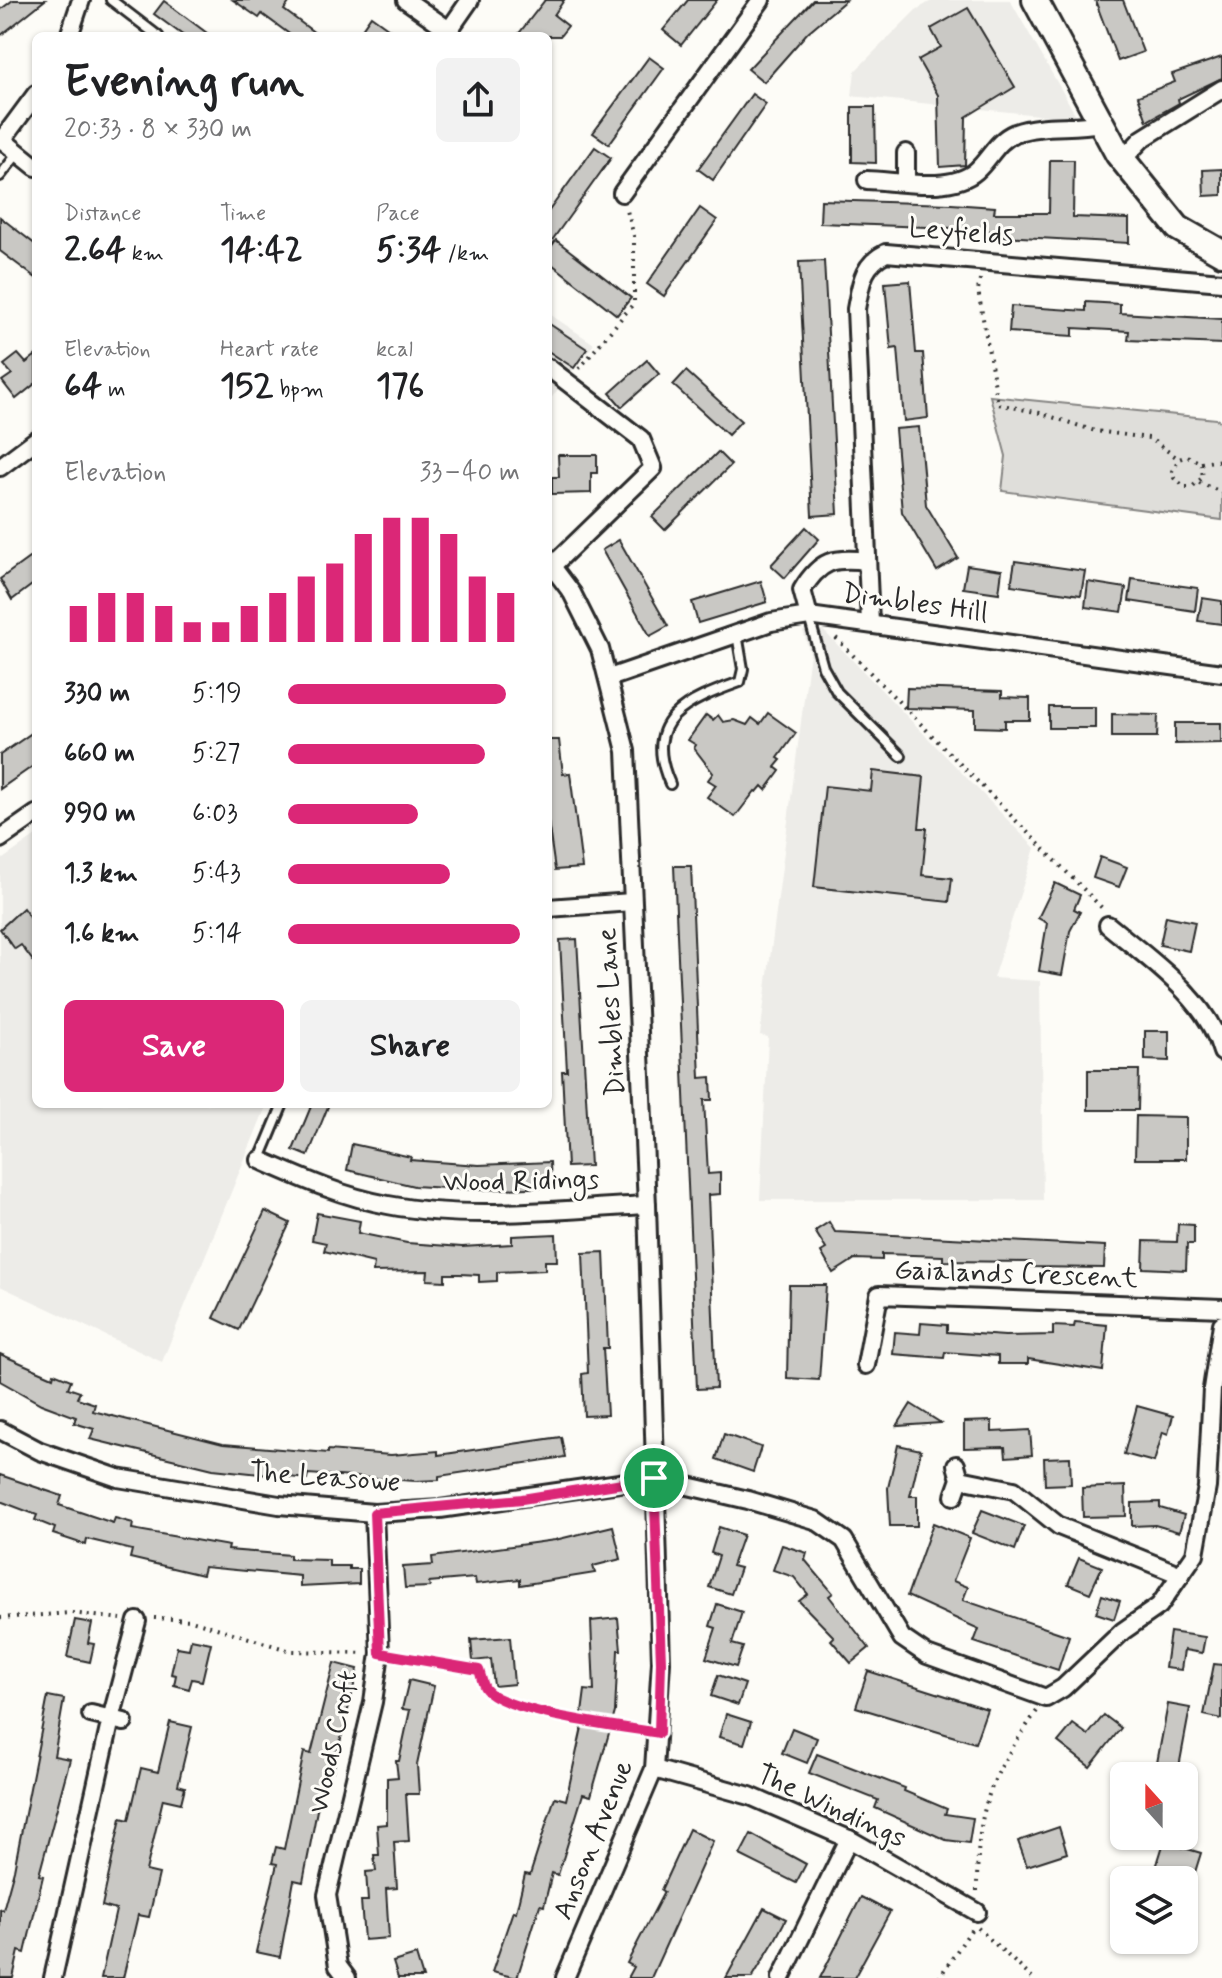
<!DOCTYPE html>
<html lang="en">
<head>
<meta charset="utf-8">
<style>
  :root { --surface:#fff; --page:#f2f2f2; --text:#202124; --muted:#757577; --accent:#db2777 }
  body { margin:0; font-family:Mynerve,sans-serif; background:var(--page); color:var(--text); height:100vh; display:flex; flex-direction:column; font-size:30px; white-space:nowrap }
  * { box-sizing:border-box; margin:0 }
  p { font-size:26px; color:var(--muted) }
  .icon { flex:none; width:44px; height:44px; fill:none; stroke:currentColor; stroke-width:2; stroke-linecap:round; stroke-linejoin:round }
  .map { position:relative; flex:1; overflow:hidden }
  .sheet { position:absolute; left:32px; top:32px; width:520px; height:1076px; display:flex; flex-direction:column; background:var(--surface); border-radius:12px; box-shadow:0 2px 6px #0004 }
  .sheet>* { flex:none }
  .needle { width:52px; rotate:339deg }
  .tools { position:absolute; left:1110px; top:1762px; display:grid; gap:16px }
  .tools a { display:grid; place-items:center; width:88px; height:88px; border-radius:12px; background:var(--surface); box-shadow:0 2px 6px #0004; font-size:40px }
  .pin { position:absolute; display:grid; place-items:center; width:68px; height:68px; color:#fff; margin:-34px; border:4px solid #fff; border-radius:50%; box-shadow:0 2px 8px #0007 }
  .round { display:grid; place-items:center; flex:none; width:84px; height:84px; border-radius:12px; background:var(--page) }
  .head { display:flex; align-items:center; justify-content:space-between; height:136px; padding:0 32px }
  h1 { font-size:44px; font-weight:700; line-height:60px }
  .stats { display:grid; grid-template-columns:repeat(3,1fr); gap:12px; height:136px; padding:8px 32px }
  .stats div { display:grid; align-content:center }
  .stats b { font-size:34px; font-weight:700 }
  .stats small { font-size:22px; font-weight:400 }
  .stats p { font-size:22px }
  .chart { height:224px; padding:16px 32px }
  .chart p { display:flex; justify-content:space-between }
  .chart svg { width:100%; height:144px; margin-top:8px; stroke:var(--accent); stroke-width:6 }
  .primary-button { display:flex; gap:16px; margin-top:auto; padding:16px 32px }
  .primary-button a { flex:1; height:92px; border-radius:12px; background:var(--accent); color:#fff; font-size:32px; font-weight:700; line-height:92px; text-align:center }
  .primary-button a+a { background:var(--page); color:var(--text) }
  ul { padding:0 32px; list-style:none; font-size:26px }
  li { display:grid; grid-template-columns:128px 96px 1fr; align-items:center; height:60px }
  li i { height:20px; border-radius:10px; background:var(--accent) }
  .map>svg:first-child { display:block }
</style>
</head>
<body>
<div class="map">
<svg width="1222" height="1978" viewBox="0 0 1222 1978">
  <rect width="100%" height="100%" fill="#fdfcf7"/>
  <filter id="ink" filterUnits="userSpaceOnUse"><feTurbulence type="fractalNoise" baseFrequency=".0125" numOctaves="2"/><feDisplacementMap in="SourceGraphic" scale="16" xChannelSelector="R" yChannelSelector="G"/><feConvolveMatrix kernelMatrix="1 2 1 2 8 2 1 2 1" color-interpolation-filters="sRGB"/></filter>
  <g filter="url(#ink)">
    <g fill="#edece8">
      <path d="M933 0H1010L1078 119 852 96 855 71 916 10Z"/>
      <path d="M548 313 594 344 552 397 548 394Z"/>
      <path d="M823 630 1035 848 993 978 1040 981 1043 1200H760L768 1037 760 1035 810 653 803 631Z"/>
      <path d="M36 836V1104H267L162 1362 0 1286V861Z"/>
    </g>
    <path fill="#dfdeda" stroke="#858482" stroke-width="2" d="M990 396 1216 419 1222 422V520L1002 491 1006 456Z"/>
    <g fill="#c9c8c4" stroke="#2b2b2b" stroke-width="2">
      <path d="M13 0H45L0 36V10Z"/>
      <path d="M233 0H291L284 10 319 36H292L262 14 259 18Z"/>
      <path d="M545 0H564L554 15 568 26 560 36H517Z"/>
      <path d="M688 0H717L681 45 663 30Z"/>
      <path d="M813 0H846L808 32 764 82 748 69Z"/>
      <path d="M1095 0H1123L1143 52 1118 61Z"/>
      <path d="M164 1 211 36H184L154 14Z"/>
      <path d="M968 8 1015 87 966 117 965 165 940 167 938 95 918 60 941 47 931 29Z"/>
      <path d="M371 16 399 36H357Z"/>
      <path d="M649 57 664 68 609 144 593 133Z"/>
      <path d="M1222 57V78L1178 99 1179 103 1147 121 1138 96 1175 82 1172 74Z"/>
      <path d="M752 94 766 104 713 180 698 169Z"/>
      <path d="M852 107H875L876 163 852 162Z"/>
      <path d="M595 147 611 158 548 246V212Z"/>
      <path d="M1050 160H1074L1073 217 1129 219V243L1002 236V232L954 228 820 223 821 200 951 204 995 207 994 213H1049Z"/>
      <path d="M1222 169V195L1204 196 1203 170Z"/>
      <path d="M700 208 717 220 664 296 647 284Z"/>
      <path d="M0 217 36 245V278L0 251Z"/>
      <path d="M556 240 631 298 617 315 548 261V251Z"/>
      <path d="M824 261 838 514 812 516 799 262Z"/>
      <path d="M910 281 916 353H923L928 418 904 421 898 348 891 349 885 283Z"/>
      <path d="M1086 302 1120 304V313L1222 319V344L1128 340 1129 331 1073 328V336L1009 332 1011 306 1086 311Z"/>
      <path d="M548 323 587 349 574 368 548 351Z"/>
      <path d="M18 354 26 363 36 355V383L16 399 2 381 12 374 4 365Z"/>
      <path d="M647 360 659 374 622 407 610 393Z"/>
      <path d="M686 371 741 421 728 435 673 385Z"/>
      <path d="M919 427 926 505 958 558 937 571 902 512 895 429Z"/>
      <path d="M718 452 731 465 665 530 652 517Z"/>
      <path d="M558 455H597V473H591V493L552 494V477H559Z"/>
      <path d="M806 527 819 539 785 578 771 565Z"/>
      <path d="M619 540 668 626 650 636 602 550Z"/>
      <path d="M36 553V582L12 600 0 579Z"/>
      <path d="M1015 561 1085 571 1081 595 1011 585Z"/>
      <path d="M967 565 1002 570 999 593 963 588Z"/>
      <path d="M1132 579 1198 588 1195 611 1129 601Z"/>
      <path d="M761 581 767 602 698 623 692 602Z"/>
      <path d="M1088 582 1126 588 1122 612 1085 607Z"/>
      <path d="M1202 598 1222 601V624L1198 621Z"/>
      <path d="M907 688 1002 691V697L1030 698V720H1005V728L975 727V710L906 708Z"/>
      <rect x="1049" y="707" width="46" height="21"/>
      <path d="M768 713 796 733 778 758 781 760 775 767 780 771 766 790 762 786 757 792 755 791 735 817 707 797 716 785 708 780 713 773 694 748 696 745 688 740 706 715 713 720 718 715 723 722 734 720 747 725 752 718 760 724Z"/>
      <path d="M1112 714 1158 715 1157 737H1112Z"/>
      <path d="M1175 723H1221V743L1175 744Z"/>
      <path d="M36 730V764L0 789V755Z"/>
      <path d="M548 740H559L563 774 570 773 582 868 555 870 548 821Z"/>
      <path d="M873 771 924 777 919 828H927L922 875 952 878 949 902 814 887 825 786 871 791Z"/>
      <path d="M1100 857 1127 867 1119 887 1093 878Z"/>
      <path d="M674 866H691L700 1078 711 1077 712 1100H704L708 1174 720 1173V1194L708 1195 716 1388 697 1389Z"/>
      <path d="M1055 883 1080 895 1074 909 1080 912 1070 931 1062 975 1039 971 1047 923 1038 918Z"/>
      <path d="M23 908 36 926V965L21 945 15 949 0 929Z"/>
      <path d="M1166 916 1195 922 1189 951 1160 945Z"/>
      <path d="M577 939 590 1166 567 1167 562 1071H567L560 940Z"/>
      <path d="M1145 1031H1169V1061L1145 1060Z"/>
      <path d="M1088 1070H1139L1138 1110H1088Z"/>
      <path d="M312 1104H329L308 1156 293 1150Z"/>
      <path d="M1136 1116 1186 1117V1159H1135Z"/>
      <path d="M352 1144 411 1157 410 1160 479 1165 550 1162 551 1187 478 1190 414 1186 347 1170Z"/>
      <path d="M265 1211 290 1223 239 1330 214 1318Z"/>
      <path d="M317 1213 360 1221 358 1233 407 1243 462 1247 512 1244V1236L556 1234 557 1261H545V1270L497 1272V1281L479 1282V1275L460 1274H445V1281L427 1280 428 1271 373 1272 374 1263 324 1251 326 1243 312 1240Z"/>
      <path d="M829 1222 835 1232 1105 1246 1104 1268 1030 1267V1262L943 1261V1256L882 1254V1260L855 1259 833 1273 821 1252 826 1249 815 1231Z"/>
      <path d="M1178 1224 1194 1225V1244H1187L1186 1270 1143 1268 1144 1241 1177 1242Z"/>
      <path d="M604 1252 608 1348H603L607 1415 584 1416 582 1374 588 1373 583 1253Z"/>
      <path d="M789 1285H826L819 1380 787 1378Z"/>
      <path d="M1075 1322 1107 1325 1103 1371 1028 1359V1364H998V1356L945 1352 944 1358 893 1354 895 1332 920 1334 921 1323 947 1325V1332L1005 1336 1053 1335V1326L1074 1327Z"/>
      <path d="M0 1354 53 1377 54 1373 71 1380 68 1388 80 1392 77 1398 95 1404 93 1411 223 1444 328 1453V1450L391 1455 438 1451V1455L561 1437 565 1457 439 1476V1480L416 1481 308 1474 307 1479 213 1469 90 1439 94 1429 74 1423 76 1417 41 1404 0 1381Z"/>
      <path d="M911 1404 941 1423 897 1426Z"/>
      <path d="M1137 1406 1173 1416 1168 1434 1163 1432 1154 1462 1124 1454Z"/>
      <path d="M992 1421V1432L1030 1430 1032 1455 1006 1457 1005 1447 964 1448V1422Z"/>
      <path d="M724 1434 761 1447 753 1472 716 1459Z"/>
      <path d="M898 1445 921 1450 910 1496H917V1526H890L888 1488Z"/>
      <path d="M1070 1457 1071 1484 1045 1485 1044 1458Z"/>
      <path d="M0 1475 62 1496 59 1505 113 1523 115 1518 133 1523 132 1529 229 1546 228 1550 290 1555V1559L329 1560V1566H349V1569H359V1584L300 1587V1576L204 1567 202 1575 130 1558 132 1550 87 1539 86 1545 53 1534 55 1528 35 1520 37 1515 0 1501Z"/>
      <path d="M1125 1486 1126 1516 1083 1517 1082 1488Z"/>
      <path d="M1160 1502V1508L1184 1515 1179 1532 1155 1525 1132 1526V1503Z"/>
      <path d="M982 1510 1024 1526 1015 1550 972 1533Z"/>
      <path d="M933 1523 970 1538 953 1581 968 1587 963 1600 1069 1636 1058 1670 974 1642 979 1629 907 1596Z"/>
      <path d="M613 1526 621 1559 593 1566 595 1573 520 1585V1579L476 1584 475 1578 429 1582 430 1587 405 1588 403 1567 433 1565 432 1557 555 1540Z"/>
      <path d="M719 1527 743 1535 732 1566 740 1568 731 1594 709 1587 719 1556 711 1553Z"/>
      <path d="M782 1545 807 1553 805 1560 833 1593 829 1596 869 1648 851 1663 831 1640 834 1637 799 1601 808 1594 794 1577 773 1570Z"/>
      <path d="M1079 1558 1102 1567 1090 1593 1068 1584Z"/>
      <path d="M1102 1595 1120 1601 1114 1619 1096 1613Z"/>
      <path d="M717 1604 742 1612 732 1644 743 1647 736 1667 706 1658 716 1628 710 1626Z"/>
      <path d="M618 1618 621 1650H618L615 1712 591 1796 583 1794 558 1875 552 1873 544 1906 540 1905 517 1978 492 1972 513 1911 516 1912 525 1874 530 1875 555 1797 566 1800 585 1714 582 1713 585 1690 594 1691 591 1621Z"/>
      <path d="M75 1620 92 1623 88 1643 94 1644 90 1662 67 1657Z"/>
      <path d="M1170 1632 1205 1637 1202 1653 1184 1650 1181 1670 1165 1668Z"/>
      <path d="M510 1637 514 1684 494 1686 491 1659 473 1661 471 1640Z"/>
      <path d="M191 1639 211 1643 202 1681 192 1679 189 1689 174 1685 176 1675 171 1674 177 1647 189 1649Z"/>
      <path d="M334 1663 358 1669 333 1771 325 1769 303 1882 294 1880 280 1957 256 1952 277 1864 272 1863 276 1847 284 1849 304 1752 311 1754Z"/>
      <path d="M1214 1664 1222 1665V1719L1204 1715Z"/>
      <path d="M868 1671 987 1709 975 1743 856 1707Z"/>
      <path d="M718 1675 745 1684 738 1705 711 1696Z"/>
      <path d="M409 1680 434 1686 417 1765 419 1794H406L409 1841 394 1842 397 1888 386 1889 389 1938 364 1940 361 1901H368L366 1872 376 1871 374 1855H379L377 1825 387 1824V1778L398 1777 396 1761H399L410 1710 402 1709Z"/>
      <path d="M48 1696 64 1699 54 1756 70 1759 39 1875 43 1876 25 1953 19 1951 13 1978H0V1909L3 1910 14 1870Z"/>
      <path d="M1168 1704 1190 1708 1179 1767 1157 1763Z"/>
      <path d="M726 1714 751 1722 744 1744 719 1737Z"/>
      <path d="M1104 1715 1121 1728 1090 1767 1058 1742 1073 1724 1088 1735Z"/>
      <path d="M170 1722 192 1727 178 1785 185 1787 181 1803 163 1799 146 1871 159 1874 149 1917 138 1915 123 1978H101L116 1910 102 1906 121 1818 129 1820 141 1768 158 1772Z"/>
      <path d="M792 1728 817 1738 807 1763 782 1753Z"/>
      <path d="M817 1754 905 1788 904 1791 947 1809 945 1814 973 1818 969 1843 946 1840 875 1808 878 1800 809 1773Z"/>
      <path d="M1059 1827 1067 1853 1027 1866 1018 1841Z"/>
      <path d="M689 1829 713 1841 651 1978H628L634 1967 627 1963 664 1892 661 1890Z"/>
      <path d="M751 1834 806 1864 796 1883 740 1855Z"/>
      <path d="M1164 1842 1201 1853 1191 1885 1154 1874Z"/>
      <path d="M861 1897 890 1912 854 1978H820Z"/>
      <path d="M764 1908 786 1919 775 1940 752 1978H726Z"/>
      <path d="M416 1955 423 1978H398L393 1962Z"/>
    </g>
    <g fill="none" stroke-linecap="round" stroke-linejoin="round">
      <defs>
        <g id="lane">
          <path d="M111 0 158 36"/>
          <path d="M0 176 18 153"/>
          <path d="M809 617 823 667 837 692 901 756"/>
          <path d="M670 784C641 719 687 701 740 682L743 669 737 634"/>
          <path d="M260 1159 283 1104"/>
        </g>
        <g id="street">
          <path d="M406 0 449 30"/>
          <path d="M69 36 81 0"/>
          <path d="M445 36 470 0"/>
          <path d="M0 138 36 167"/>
          <path d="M2 140 36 94"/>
          <path d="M1122 160 1142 139 1222 89"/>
          <path d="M867 180C897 181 951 193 976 171 990 159 996 141 1015 133 1043 123 1072 129 1100 123"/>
          <path d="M906 181V153"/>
          <path d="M622 193 761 0"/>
          <path d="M549 368 641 439 653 468 552 566"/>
          <path d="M0 467 36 440"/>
          <path d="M548 561 572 593 600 649 626 751 647 1205 661 1662 654 1769 565 1978"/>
          <path d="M809 616 802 590C820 560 834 557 867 561"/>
          <path d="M870 623 856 309C861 283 862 265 886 253L1222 282"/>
          <path d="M609 678 771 622 809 616 1222 673"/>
          <path d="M0 839 36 814"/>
          <path d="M548 908 632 902"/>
          <path d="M1108 925C1149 959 1208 999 1222 1052"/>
          <path d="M260 1160C301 1178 343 1197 388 1205 472 1221 561 1209 647 1205"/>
          <path d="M866 1365 879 1295 1222 1308"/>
          <path d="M0 1430 40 1451 118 1478 279 1505 374 1513 440 1509 654 1478 748 1500 815 1520 844 1540 902 1638 927 1655 1046 1698 1063 1688 1123 1631 1159 1606 1195 1554 1207 1487 1212 1389 1222 1324"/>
          <path d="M960 1479 1014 1490 1059 1526 1181 1575"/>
          <path d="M954 1496 960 1479 956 1465"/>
          <path d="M91 1714 124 1722"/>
          <path d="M654 1769 750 1796 849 1839 977 1912"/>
          <path d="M53 1978 111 1719 137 1621"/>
          <path d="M347 1978 338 1966 327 1895 373 1702 380 1653 374 1513"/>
          <path d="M781 1978 849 1839"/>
        </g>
        <path id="secondary" d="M1035 0 1118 154 1178 228 1222 253"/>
      </defs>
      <use href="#lane" stroke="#2b2b2b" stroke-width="14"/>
      <use href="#street" stroke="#2b2b2b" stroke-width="22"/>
      <use href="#secondary" stroke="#2b2b2b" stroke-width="30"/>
      <g stroke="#2b2b2b" stroke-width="4" stroke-dasharray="2 6" stroke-linecap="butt">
        <path d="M980 279 978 290 998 404 1040 413 1095 431 1149 438 1179 459 1187 456 1201 463 1203 477 1192 487H1185L1174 478 1172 471 1179 459"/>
        <path d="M579 369 634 303V236L626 207"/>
        <path d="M1201 463 1222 460"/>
        <path d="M1199 483 1222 492"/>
        <path d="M836 638 1105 911"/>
        <path d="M0 1618 71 1613 121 1619"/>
        <path d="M154 1618 191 1620 291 1651 364 1653"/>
        <path d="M397 1656 479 1670C481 1675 482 1683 485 1687 501 1712 608 1724 639 1729"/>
        <path d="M977 1891C977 1806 989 1779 1037 1711"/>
        <path d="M978 1928 1032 1978"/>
        <path d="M939 1978 973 1927"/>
      </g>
      <use href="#lane" stroke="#fdfcf7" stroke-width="8"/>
      <use href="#street" stroke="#fdfcf7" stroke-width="16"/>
      <use href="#secondary" stroke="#fdfcf7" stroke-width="24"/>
    </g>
  </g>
  <g fill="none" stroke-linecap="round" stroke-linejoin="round" filter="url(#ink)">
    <defs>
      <path id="route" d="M654 1478 661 1662 659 1733C626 1727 502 1713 485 1688 482 1683 481 1675 479 1670L380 1653 374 1513 522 1499Z"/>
    </defs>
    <use href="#route" stroke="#fff" stroke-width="16"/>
    <use href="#route" stroke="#db2777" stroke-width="10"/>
  </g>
  <g text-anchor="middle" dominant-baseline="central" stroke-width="6" stroke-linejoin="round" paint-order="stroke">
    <g font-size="28" fill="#2b2b2b" stroke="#fdfcf7">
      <text transform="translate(961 233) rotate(5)">Leyfields</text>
      <text transform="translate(915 604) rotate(8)">Dimbles Hill</text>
      <text transform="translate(612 1012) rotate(-93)">Dimbles Lane</text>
      <text transform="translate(521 1182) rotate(-1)">Wood Ridings</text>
      <text transform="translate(1016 1275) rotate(2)">Gaialands Crescent</text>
      <text transform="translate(325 1478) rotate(4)">The Leasowe</text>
      <text transform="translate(334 1742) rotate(-78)">Woods Croft</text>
      <text transform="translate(831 1807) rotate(25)">The Windings</text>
      <text transform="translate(594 1840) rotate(-68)">Anson Avenue</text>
    </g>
  </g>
</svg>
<div class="tools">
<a><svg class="needle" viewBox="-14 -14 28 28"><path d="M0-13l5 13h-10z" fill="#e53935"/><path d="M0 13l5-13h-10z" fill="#757577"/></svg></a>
<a><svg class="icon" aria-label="layers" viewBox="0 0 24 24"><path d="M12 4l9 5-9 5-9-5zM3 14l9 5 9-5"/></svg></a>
</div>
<div class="pin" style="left:654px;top:1478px;background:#1e9e55"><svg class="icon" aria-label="arrive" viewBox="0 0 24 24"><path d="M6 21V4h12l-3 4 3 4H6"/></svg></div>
<section class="sheet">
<div class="head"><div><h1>Evening run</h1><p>20:33 · 8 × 330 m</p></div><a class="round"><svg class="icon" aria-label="share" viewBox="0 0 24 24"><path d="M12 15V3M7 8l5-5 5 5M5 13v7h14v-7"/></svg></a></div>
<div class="stats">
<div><p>Distance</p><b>2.64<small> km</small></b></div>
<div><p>Time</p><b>14:42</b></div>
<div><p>Pace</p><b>5:34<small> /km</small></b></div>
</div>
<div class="stats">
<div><p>Elevation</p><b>64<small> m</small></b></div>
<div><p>Heart rate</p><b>152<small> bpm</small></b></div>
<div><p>kcal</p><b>176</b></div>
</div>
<div class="chart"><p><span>Elevation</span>33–40 m</p>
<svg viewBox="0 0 160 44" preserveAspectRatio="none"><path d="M5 44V33M15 44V29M25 44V29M35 44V33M45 44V38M55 44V38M65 44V33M75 44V29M85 44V24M95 44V20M105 44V11M115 44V6M125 44V6M135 44V11M145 44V24M155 44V29"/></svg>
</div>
<ul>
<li><b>330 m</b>5:19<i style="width:94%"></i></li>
<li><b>660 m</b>5:27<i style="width:85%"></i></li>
<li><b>990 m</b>6:03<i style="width:56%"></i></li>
<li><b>1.3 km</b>5:43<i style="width:70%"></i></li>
<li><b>1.6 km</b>5:14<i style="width:100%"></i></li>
</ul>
<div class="primary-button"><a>Save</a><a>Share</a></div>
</section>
</div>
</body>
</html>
